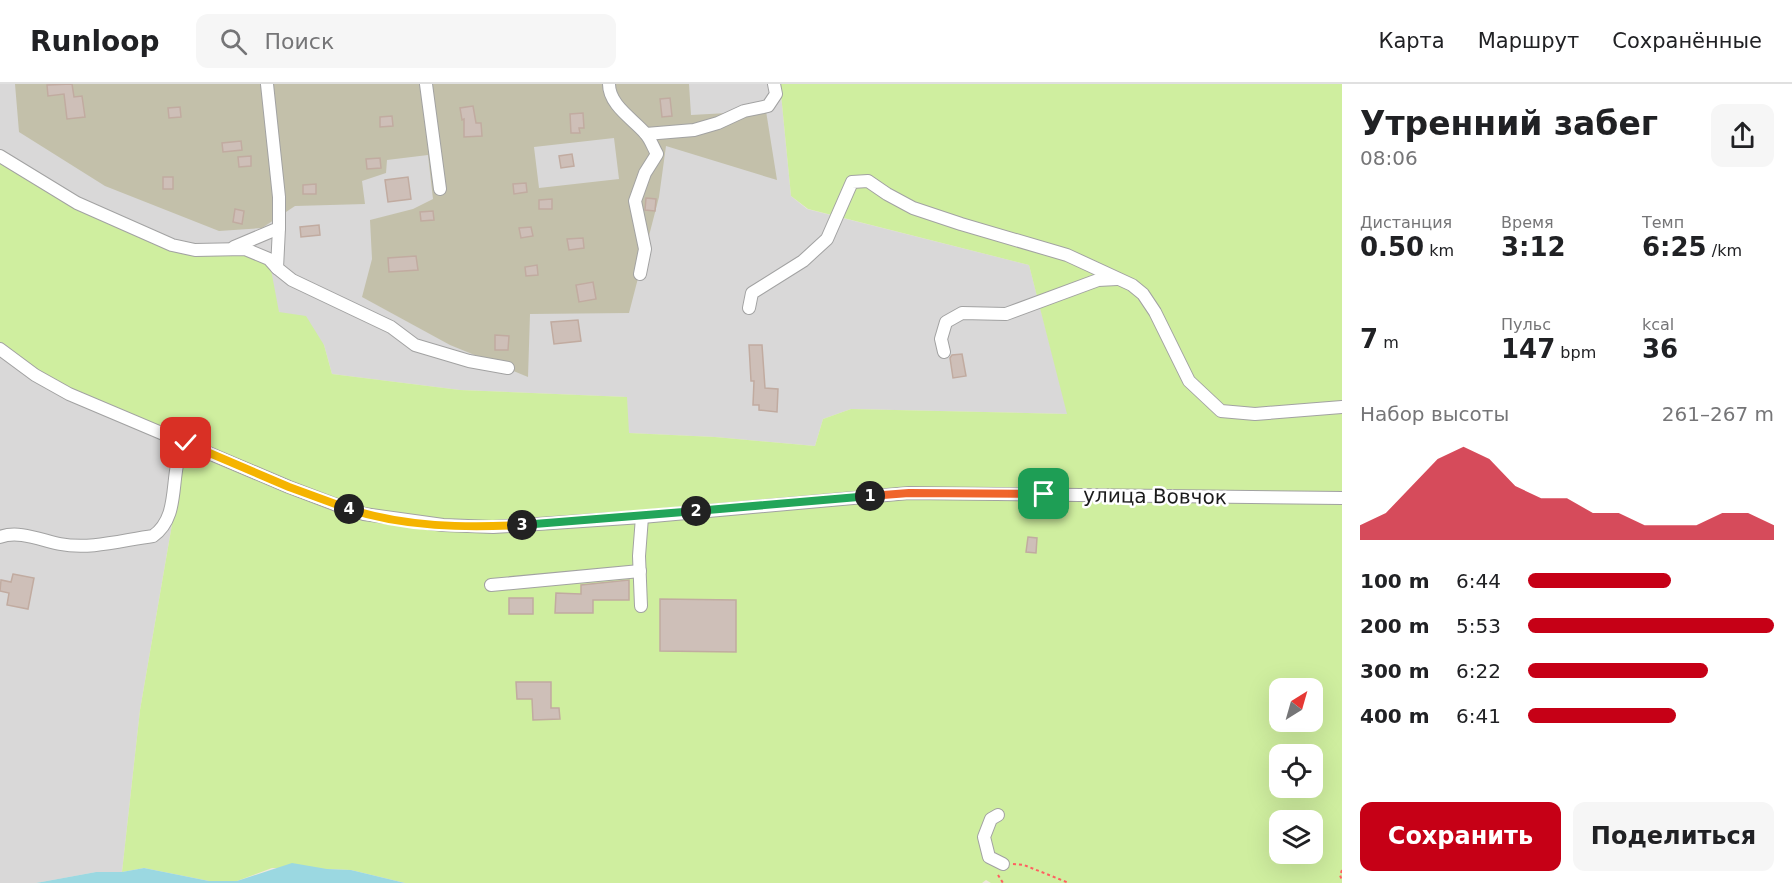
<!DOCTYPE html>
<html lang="ru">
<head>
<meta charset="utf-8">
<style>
  :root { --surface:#fff; --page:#f6f6f6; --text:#202124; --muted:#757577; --line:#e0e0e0; --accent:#c60016 }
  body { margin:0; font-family:"DejaVu Sans",sans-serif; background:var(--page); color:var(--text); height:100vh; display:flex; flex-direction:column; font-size:22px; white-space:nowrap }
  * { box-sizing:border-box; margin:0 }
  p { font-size:20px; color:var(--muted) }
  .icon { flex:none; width:33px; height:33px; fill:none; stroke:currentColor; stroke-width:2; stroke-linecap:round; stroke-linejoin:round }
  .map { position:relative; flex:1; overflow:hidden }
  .details { display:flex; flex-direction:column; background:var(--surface); width:450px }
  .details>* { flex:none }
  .needle { width:39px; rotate:37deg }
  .controls { position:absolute; left:1269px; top:594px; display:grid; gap:12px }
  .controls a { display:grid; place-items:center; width:54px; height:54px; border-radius:12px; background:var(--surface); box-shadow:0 6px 24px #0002; font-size:30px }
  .pin { position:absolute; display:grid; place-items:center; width:51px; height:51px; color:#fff; margin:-26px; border-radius:12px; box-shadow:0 3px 9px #0006 }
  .km { position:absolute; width:30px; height:30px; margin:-15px; border-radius:50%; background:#222; color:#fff; font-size:16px; line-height:30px; text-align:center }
  .round { display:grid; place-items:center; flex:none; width:63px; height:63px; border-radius:12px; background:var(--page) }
  .headline { display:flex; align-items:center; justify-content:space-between; height:102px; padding:0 18px }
  h1 { font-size:33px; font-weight:800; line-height:45px }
  .stats { display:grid; grid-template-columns:repeat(3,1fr); gap:9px; height:102px; padding:6px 18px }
  .stats div { display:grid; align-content:center }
  .stats b { font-size:26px; font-weight:800 }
  .stats small { font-size:16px; font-weight:400 }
  .stats p { font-size:16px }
  .chart { height:168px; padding:12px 18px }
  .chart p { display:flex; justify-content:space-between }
  .chart svg { width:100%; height:108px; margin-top:6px; fill:var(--accent); opacity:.7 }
  .action { display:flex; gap:12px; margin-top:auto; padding:12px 18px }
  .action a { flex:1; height:69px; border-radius:12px; background:var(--accent); color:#fff; font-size:24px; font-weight:800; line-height:69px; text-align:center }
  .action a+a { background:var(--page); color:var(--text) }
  ul { padding:0 18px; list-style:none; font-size:20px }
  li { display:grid; grid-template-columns:96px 72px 1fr; align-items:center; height:45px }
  li i { height:15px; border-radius:8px; background:var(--accent) }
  header { display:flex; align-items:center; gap:36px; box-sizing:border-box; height:84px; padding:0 30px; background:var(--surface); border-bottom:2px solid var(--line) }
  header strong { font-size:28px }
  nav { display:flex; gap:33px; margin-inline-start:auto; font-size:21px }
  .search { width:420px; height:54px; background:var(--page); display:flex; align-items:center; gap:15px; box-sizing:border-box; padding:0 21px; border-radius:12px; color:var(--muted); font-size:22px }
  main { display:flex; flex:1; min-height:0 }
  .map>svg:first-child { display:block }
</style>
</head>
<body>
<header>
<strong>Runloop</strong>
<div class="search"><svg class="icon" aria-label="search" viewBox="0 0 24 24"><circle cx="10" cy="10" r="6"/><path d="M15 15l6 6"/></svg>Поиск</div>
<nav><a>Карта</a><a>Маршрут</a><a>Сохранённые</a></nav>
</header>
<main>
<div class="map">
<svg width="1342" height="799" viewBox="0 0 1342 799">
  <rect width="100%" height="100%" fill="#eee7df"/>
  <g fill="#d9d8d8">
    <path d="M0 0H780L791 112 807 125 1029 181 1068 330 851 325 823 335 815 362 715 353 628 349 626 313 460 306 332 290 324 261 195 166 77 119 0 72Z"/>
    <path d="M0 265 186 359 140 626 122 788H96L36 799H0Z"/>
  </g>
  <path fill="#c3c0aa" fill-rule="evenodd" d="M15 0H689L691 31 766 27 777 96 666 62 659 113 629 229 530 230 528 293 450 261 362 213 372 175 370 136 413 125 433 115 428 71 387 76 386 89 362 97 365 120 295 122 262 144 219 147 105 102 19 48ZM614 54 619 95 539 104 534 63Z"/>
  <path fill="#cfee9f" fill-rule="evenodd" d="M780 0H1342V799H991L986 796 982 799H405L351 786 327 785 272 784 237 797H209L144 784 122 788 140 626 186 359 88 317 0 265V72L77 119 172 161 245 165 269 175 279 228 306 232 324 261 332 290 460 306 627 313 629 349 715 353 815 362 823 335 851 325 1067 330 1029 181 808 125 791 112ZM1280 604H1312V638H1280ZM1280 670H1312V704H1280ZM1280 736H1312V770H1280Z"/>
  <path fill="#9bd8e1" d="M292 779 327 785 351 786 405 799H36L96 788H122L144 784 209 797H237Z"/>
  <g fill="#cebfb8" stroke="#c1aba0" stroke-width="1.5">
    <path d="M72 0 74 13 82 12 85 33 67 35 64 10 48 12 47 1Z"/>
    <path d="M670 14 672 32 662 33 660 15Z"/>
    <path d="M473 22 476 39H481L482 52 464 53V35L462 36 460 24Z"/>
    <path d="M180 23 181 33 169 34 168 24Z"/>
    <path d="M583 29 584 44H579L580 49H571L570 30Z"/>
    <path d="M392 32 393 42 380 43V33Z"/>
    <path d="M241 57 242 66 223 68 222 59Z"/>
    <path d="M572 70 574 82 561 84 559 72Z"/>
    <path d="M251 72V82L239 83 238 73Z"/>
    <path d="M380 74 381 84 367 85 366 75Z"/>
    <rect x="163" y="93" width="10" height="12"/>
    <path d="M408 93 411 115 388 118 385 96Z"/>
    <path d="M526 99 527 108 514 110 513 100Z"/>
    <path d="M316 100V110H303V101Z"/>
    <path d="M646 114 656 115 655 127 645 126Z"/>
    <path d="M552 115V125H539V116Z"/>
    <path d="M235 125 244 127 242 140 233 138Z"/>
    <path d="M433 127 434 136 421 137 420 128Z"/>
    <path d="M319 141 320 151 301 153 300 143Z"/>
    <path d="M531 143 533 152 521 154 519 144Z"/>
    <path d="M583 154 584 164 569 166 567 155Z"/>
    <path d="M416 172 418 186 389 188 388 174Z"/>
    <path d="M537 181 538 191 526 192 525 183Z"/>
    <path d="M593 198 596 215 579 218 576 201Z"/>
    <path d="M578 236 581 257 554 260 551 238Z"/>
    <path d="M495 251 509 252 508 266H495Z"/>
    <path d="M749 261H762L765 304 778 305 777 328 759 326V321H753L754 297H751Z"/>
    <path d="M962 270 966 292 953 294 950 274 952 271Z"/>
    <path d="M1028 453 1037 454 1036 469 1026 468Z"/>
    <path d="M13 490 34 494 28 525 7 521 9 509 0 507 1 496 11 498Z"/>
    <path d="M629 496V516H593V529H555L556 509 581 510V501Z"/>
    <rect x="509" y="514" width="24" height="16"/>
    <path d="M660 515 736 516V568L660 567Z"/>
    <path d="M516 598H551V624H559L560 635 533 636 532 615H517Z"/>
  </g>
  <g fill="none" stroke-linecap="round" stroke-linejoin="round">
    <defs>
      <g id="minor">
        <path d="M426 0 440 105"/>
        <path d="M609 0C609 21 633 35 645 49 650 54 653 63 657 70L645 89 635 117 645 165 640 190"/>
        <path d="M646 50 694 46 718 39 744 27 768 22 776 10 774 0"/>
        <path d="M0 72 77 119 172 161 195 166 245 165 269 175 277 184"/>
        <path d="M279 144 277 184 292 196 391 243 415 261 469 277 508 284"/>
        <path d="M234 163 279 144V113L267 0"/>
        <path d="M749 224 752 209 803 177 827 155 852 98 868 97 887 110 913 124 961 140 1067 171 1132 201 1143 210 1155 228 1189 297 1221 327 1255 330 1342 323"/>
        <path d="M0 265 35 291 69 310 289 403 334 420 364 430 443 441 493 443 523 441 642 433 909 409 1342 414"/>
        <path d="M944 268 941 255 946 238 962 229 1006 230 1098 196 1117 195"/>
        <path d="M0 453C18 446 41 456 60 460 90 466 123 456 153 452 176 436 172 406 177 381 178 374 181 366 183 358"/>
        <path d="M491 501 640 487"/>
        <path d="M641 522 639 472 642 433"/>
        <path d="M998 731 991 735 984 753 989 773 1003 780"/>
      </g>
    </defs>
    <use href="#minor" stroke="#a2a2a2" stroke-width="14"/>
    <g stroke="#ff5f60" stroke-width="2" stroke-dasharray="3 3" stroke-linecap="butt">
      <path d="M1013 780 1024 781 1069 799"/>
      <path d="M1342 786 1340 791 1342 797"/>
      <path d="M998 791 1003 799"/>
    </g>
    <use href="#minor" stroke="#fff" stroke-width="12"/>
  </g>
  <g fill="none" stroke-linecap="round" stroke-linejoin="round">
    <defs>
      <path id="split-1" d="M870 412 909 409 1044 410"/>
      <path id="split-2" d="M696 427 870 412"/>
      <path id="split-3" d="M522 441 696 427"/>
      <path id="split-4" d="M349 425C404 443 465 444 522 441"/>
      <path id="split-5" d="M186 359 289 403 349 425"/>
    </defs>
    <use href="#split-1" stroke="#fff" stroke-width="12"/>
    <use href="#split-2" stroke="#fff" stroke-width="12"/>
    <use href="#split-3" stroke="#fff" stroke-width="12"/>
    <use href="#split-4" stroke="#fff" stroke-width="12"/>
    <use href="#split-5" stroke="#fff" stroke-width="12"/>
    <use href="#split-1" stroke="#f0652b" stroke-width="8"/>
    <use href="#split-2" stroke="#22a559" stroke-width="8"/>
    <use href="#split-3" stroke="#22a559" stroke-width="8"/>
    <use href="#split-4" stroke="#f5b400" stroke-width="8"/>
    <use href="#split-5" stroke="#f5b400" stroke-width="8"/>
  </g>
  <g text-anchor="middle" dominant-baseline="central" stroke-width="5" stroke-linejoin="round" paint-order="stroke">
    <g font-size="20" fill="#1b1b1b" stroke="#fff">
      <text transform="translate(1155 412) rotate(1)">улица Вовчок</text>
    </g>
  </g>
</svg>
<div class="controls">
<a><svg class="needle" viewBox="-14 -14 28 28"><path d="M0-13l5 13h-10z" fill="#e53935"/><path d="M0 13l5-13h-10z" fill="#757577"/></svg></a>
<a><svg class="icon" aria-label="locate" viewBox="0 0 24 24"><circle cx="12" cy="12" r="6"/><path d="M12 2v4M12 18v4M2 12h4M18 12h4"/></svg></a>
<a><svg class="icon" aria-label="layers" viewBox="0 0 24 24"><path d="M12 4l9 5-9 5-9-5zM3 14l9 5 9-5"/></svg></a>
</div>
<div class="pin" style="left:1044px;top:410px;background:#1e9e55"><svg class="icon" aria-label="arrive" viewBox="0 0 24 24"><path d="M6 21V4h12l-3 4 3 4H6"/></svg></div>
<div class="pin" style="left:186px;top:359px;background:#d93025"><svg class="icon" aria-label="check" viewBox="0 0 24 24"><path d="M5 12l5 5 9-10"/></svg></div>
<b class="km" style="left:870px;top:412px">1</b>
<b class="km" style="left:696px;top:427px">2</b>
<b class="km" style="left:522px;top:441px">3</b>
<b class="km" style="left:349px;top:425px">4</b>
</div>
<section class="details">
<div class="headline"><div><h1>Утренний забег</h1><p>08:06</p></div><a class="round"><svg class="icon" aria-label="share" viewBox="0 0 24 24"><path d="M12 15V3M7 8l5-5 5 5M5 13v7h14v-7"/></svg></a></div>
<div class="stats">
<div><p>Дистанция</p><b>0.50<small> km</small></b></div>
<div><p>Время</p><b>3:12</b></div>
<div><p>Темп</p><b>6:25<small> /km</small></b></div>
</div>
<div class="stats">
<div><b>7<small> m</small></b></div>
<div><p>Пульс</p><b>147<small> bpm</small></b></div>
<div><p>kcal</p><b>36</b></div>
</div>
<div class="chart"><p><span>Набор высоты</span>261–267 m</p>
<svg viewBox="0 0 160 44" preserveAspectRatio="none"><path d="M0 44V38L10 33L20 22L30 11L40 6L50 11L60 22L70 27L80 27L90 33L100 33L110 38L120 38L130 38L140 33L150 33L160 38V44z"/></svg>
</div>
<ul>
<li><b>100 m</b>6:44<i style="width:58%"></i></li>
<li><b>200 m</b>5:53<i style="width:100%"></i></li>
<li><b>300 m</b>6:22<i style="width:73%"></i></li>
<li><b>400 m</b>6:41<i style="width:60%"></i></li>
</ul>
<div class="action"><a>Сохранить</a><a>Поделиться</a></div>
</section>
</main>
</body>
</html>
